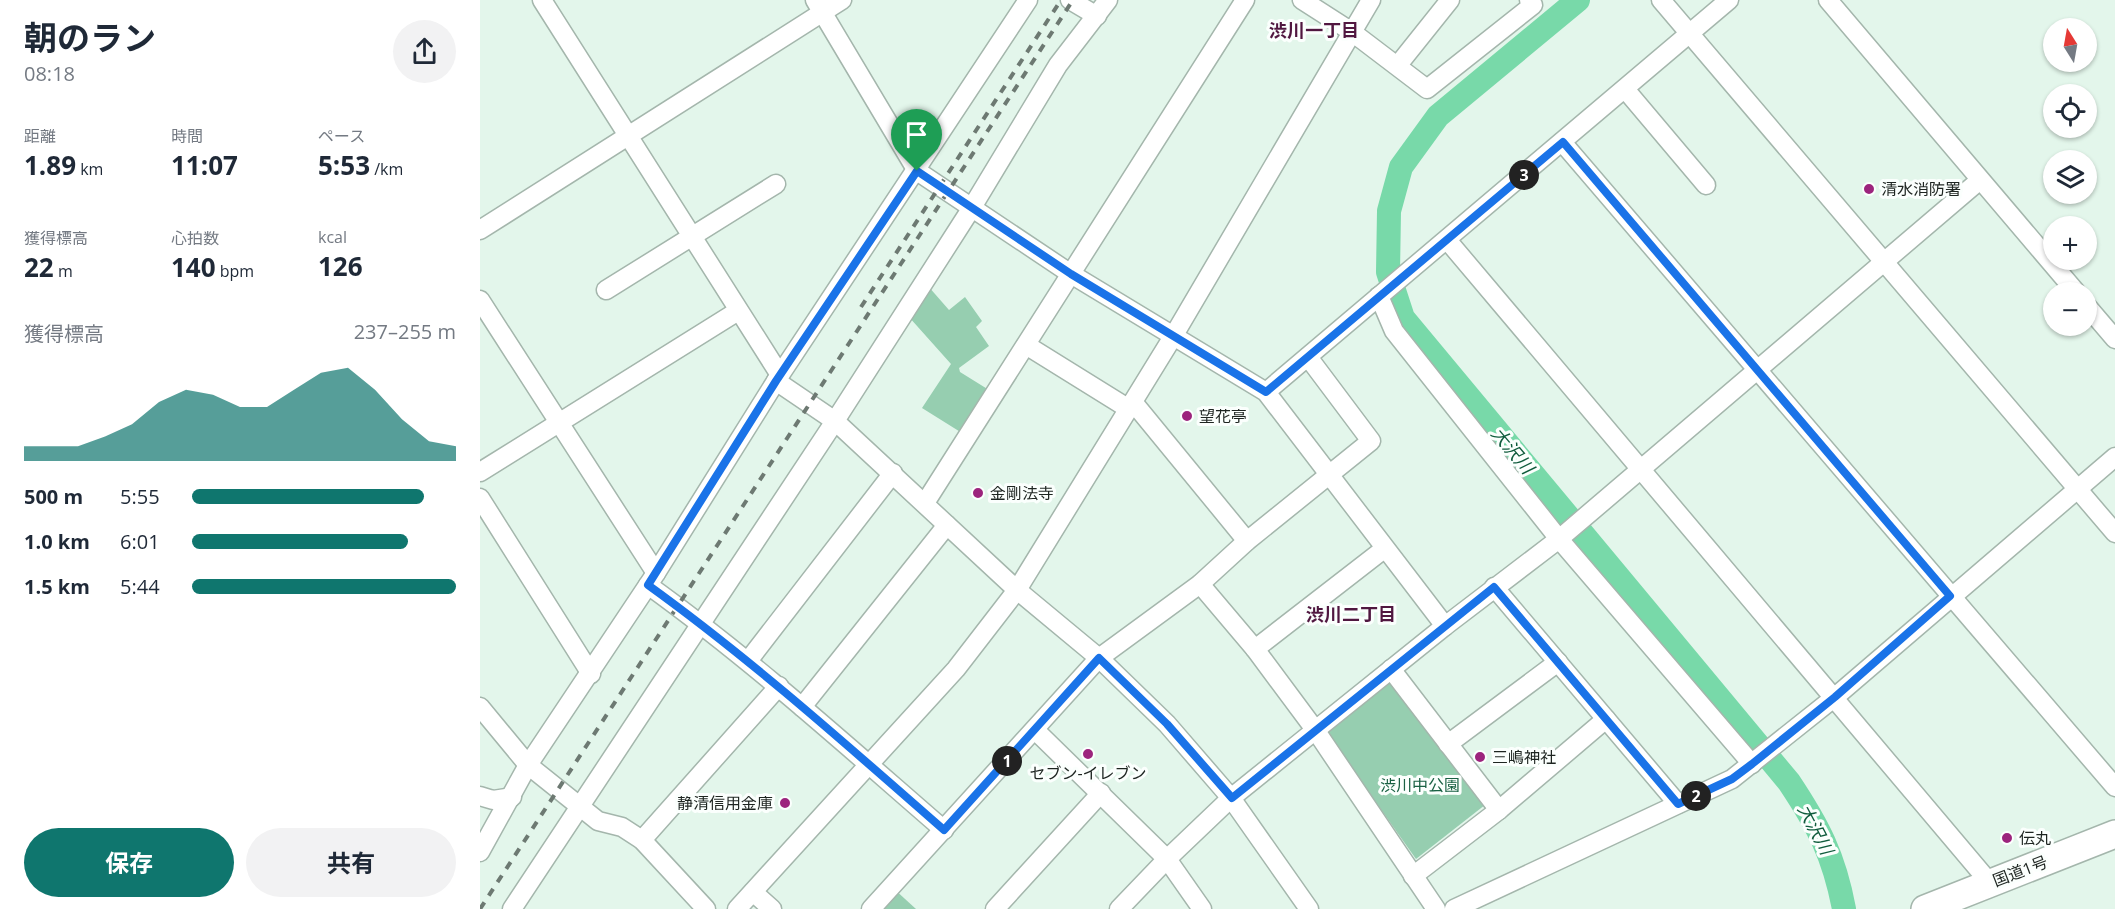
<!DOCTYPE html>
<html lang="ja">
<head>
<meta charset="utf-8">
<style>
  :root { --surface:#fff; --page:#f2f2f3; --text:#1f2937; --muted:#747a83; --accent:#0f766e }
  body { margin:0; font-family:"Open Sans","Noto Sans JP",sans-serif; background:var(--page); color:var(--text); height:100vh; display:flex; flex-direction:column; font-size:22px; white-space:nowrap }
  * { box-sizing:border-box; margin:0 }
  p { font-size:20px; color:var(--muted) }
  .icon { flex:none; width:33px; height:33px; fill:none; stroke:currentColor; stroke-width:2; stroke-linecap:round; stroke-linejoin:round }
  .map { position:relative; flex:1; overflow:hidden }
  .drawer { display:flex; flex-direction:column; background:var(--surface); width:480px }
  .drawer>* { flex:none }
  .needle { width:39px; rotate:349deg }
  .fabs { position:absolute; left:1563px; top:18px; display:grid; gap:12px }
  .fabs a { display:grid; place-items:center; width:54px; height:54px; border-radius:50%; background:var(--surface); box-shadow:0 2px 4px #0004; font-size:30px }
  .pin { position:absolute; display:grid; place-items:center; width:51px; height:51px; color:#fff; margin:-62px -26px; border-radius:50% 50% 50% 0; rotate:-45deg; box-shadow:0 0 6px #0007 }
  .pin .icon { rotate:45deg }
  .km { position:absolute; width:30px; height:30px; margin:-15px; border-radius:50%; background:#222; color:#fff; font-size:16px; line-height:30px; text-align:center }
  .round { display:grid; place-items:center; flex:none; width:63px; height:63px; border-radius:32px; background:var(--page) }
  .headline { display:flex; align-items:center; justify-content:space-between; height:102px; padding:0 24px }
  h1 { font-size:33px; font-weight:700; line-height:45px }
  .figures { display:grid; grid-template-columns:repeat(3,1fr); gap:9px; height:102px; padding:6px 24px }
  .figures div { display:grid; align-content:center }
  .figures b { font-size:26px; font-weight:700 }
  .figures small { font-size:16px; font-weight:400 }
  .figures p { font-size:16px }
  .chart { height:168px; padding:12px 24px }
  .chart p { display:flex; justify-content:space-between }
  .chart svg { width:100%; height:108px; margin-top:6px; fill:var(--accent); opacity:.7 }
  .cta { display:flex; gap:12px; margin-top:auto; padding:12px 24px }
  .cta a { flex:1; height:69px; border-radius:36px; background:var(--accent); color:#fff; font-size:24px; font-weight:700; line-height:69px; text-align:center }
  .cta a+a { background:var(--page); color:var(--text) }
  ul { padding:0 24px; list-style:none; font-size:20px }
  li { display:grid; grid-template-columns:96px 72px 1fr; align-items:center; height:45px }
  li i { height:15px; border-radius:8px; background:var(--accent) }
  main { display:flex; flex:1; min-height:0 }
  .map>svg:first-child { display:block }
</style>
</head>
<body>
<main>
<section class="drawer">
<div class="headline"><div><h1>朝のラン</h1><p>08:18</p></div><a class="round"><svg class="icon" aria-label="share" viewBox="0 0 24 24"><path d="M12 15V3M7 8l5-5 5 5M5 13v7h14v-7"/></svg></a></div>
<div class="figures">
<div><p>距離</p><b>1.89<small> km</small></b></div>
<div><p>時間</p><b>11:07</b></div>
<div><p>ペース</p><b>5:53<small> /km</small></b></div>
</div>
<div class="figures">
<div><p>獲得標高</p><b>22<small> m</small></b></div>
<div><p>心拍数</p><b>140<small> bpm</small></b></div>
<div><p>kcal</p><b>126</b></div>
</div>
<div class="chart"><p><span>獲得標高</span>237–255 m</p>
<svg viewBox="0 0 160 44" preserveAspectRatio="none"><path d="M0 44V38L10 38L20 38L30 34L40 29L50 20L60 15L70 17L80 22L90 22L100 15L110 8L120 6L130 15L140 27L150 36L160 38V44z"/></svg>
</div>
<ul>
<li><b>500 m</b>5:55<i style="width:88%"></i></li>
<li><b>1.0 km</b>6:01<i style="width:82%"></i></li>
<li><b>1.5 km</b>5:44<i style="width:100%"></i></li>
</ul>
<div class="cta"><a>保存</a><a>共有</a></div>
</section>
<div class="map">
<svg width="1635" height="909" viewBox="0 0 1635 909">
  <rect width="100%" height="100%" fill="#e3f6eb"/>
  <g fill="#96ceb0">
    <path d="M448 286 469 310 485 297 502 321 496 327 509 346 479 368 480 372 509 390 482 433 442 408 471 364 429 317Z"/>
    <path d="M914 674 1010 801 936 859 844 729Z"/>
    <path d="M413 888 436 909H394Z"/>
  </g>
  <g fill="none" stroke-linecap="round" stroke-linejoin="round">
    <path stroke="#78d9a9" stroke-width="24" d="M1098 0 958 116 921 167 909 211 908 272 923 318 1309 782C1339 827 1354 856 1364 909"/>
    <defs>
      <g id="minor">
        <path d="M62 0 300 375"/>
        <path d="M335 0 437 171 591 274 786 392 965 626"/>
        <path d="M590 0 617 16"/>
        <path d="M822 0 872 32 947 89 1053 5 1049 0"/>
        <path d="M1181 0 1635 533"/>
        <path d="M1348 0 1596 292"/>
        <path d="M918 65 970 0"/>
        <path d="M1145 89 1226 185"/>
        <path d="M1082 142 1635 787"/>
        <path d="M0 230 362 0"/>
        <path d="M968 241 1510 883"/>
        <path d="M126 290 296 184"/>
        <path d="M899 296 914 331 1079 539 1272 764"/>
        <path d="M0 300 176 573"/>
        <path d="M1606 305 1635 339"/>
        <path d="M546 345 649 409"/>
        <path d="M296 381 355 421 537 590 619 658 687 724 751 798 829 909"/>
        <path d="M786 392 1249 0"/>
        <path d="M653 402 767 541"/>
        <path d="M0 472 258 311"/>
        <path d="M0 498 111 674"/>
        <path d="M445 503 765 0"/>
        <path d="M720 584 775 649 836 731 956 909"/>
        <path d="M168 585C272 660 367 746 464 830"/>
        <path d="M1014 587 1198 804"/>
        <path d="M775 649 904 549"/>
        <path d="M268 661 413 473"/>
        <path d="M911 669 1019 810"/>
        <path d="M0 707 48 765 118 821 142 827 162 840 226 909"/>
        <path d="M322 707 467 525"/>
        <path d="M555 730 687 859 722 909"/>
        <path d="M968 744 1078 662"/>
        <path d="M0 796 13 800 32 797"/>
        <path d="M162 840 299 686"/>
        <path d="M0 852 48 765 176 573 296 381 548 0"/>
        <path d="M933 876 1019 810 1126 719"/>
        <path d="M273 892 292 909"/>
        <path d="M32 909 355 421 491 209 578 65 628 0"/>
        <path d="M257 909 476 669 537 590 694 335 891 0"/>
        <path d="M391 909 619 658 720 584 767 541 891 441 828 357"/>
        <path d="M515 909 621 793"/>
        <path d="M639 909 687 859 751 798 965 626 1079 539 1500 180"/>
        <path d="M974 909 1252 779 1355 697 1635 457"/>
      </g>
      <path id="highway" d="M1445 909 1635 834"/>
    </defs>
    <use href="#minor" stroke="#a4b6ac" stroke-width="21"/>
    <use href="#highway" stroke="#a4b6ac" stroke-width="30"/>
    <use href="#minor" stroke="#fff" stroke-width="18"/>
    <use href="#highway" stroke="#fff" stroke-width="27"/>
    <g stroke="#6d7972" stroke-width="4" stroke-dasharray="8 8" stroke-linecap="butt">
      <path d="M381 307 581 0"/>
      <path d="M0 909 593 0"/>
    </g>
  </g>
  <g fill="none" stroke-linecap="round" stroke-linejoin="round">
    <defs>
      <path id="route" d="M1083 142 1470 596 1355 697 1272 764 1252 779 1198 804 1014 587 752 798 687 724 619 658 464 830C368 746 272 660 168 585L296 381 437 171 591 274 786 392Z"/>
    </defs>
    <use href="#route" stroke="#fff" stroke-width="12"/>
    <use href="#route" stroke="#1a73e8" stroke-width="8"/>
  </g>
  <g fill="#9c247d" stroke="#fbfffd" stroke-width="2">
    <circle cx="1389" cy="189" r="6"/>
    <circle cx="707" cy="416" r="6"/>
    <circle cx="498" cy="493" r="6"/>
    <circle cx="608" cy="754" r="6"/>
    <circle cx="1000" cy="757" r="6"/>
    <circle cx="305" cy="803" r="6"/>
    <circle cx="1527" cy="838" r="6"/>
  </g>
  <g text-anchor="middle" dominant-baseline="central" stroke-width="6" stroke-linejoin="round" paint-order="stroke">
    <g font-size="16" fill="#1e2521" stroke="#fbfffd" text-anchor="start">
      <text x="1401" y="189">清水消防署</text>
      <text x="719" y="416">望花亭</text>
      <text x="510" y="493">金剛法寺</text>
      <text x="1012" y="757">三嶋神社</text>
      <text x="608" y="773" text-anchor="middle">セブン-イレブン</text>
      <text x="293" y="803" text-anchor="end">静清信用金庫</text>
      <text x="1539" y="838">伝丸</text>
    </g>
    <g font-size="16" fill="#196143" stroke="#fbfffd">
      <text x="940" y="785">渋川中公園</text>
    </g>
    <g font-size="16" fill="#1e2521" stroke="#fbfffd">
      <text transform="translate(1540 871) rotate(-21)">国道1号</text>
    </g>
    <g font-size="18" font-weight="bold" fill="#501740" stroke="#fbfffd">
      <text x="834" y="30">渋川一丁目</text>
      <text x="871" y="614">渋川二丁目</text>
    </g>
    <g font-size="18" font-style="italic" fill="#105c3d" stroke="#fbfffd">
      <text transform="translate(1033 450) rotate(50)">大沢川</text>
      <text transform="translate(1336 829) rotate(62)">大沢川</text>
    </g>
  </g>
</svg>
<div class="fabs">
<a><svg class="needle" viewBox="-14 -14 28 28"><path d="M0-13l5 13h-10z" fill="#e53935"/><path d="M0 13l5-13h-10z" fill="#747a83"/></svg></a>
<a><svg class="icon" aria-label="locate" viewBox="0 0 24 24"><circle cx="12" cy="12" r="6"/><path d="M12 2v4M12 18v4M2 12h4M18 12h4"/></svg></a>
<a><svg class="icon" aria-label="layers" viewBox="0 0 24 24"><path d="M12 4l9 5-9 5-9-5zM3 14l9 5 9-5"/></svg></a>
<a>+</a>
<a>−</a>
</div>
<div class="pin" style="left:437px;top:171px;background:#1e9e55"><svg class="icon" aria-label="arrive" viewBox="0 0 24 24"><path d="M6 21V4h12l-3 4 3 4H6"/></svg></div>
<b class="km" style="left:527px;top:761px">1</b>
<b class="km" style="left:1216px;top:796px">2</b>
<b class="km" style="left:1044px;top:175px">3</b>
</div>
</main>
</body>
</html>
